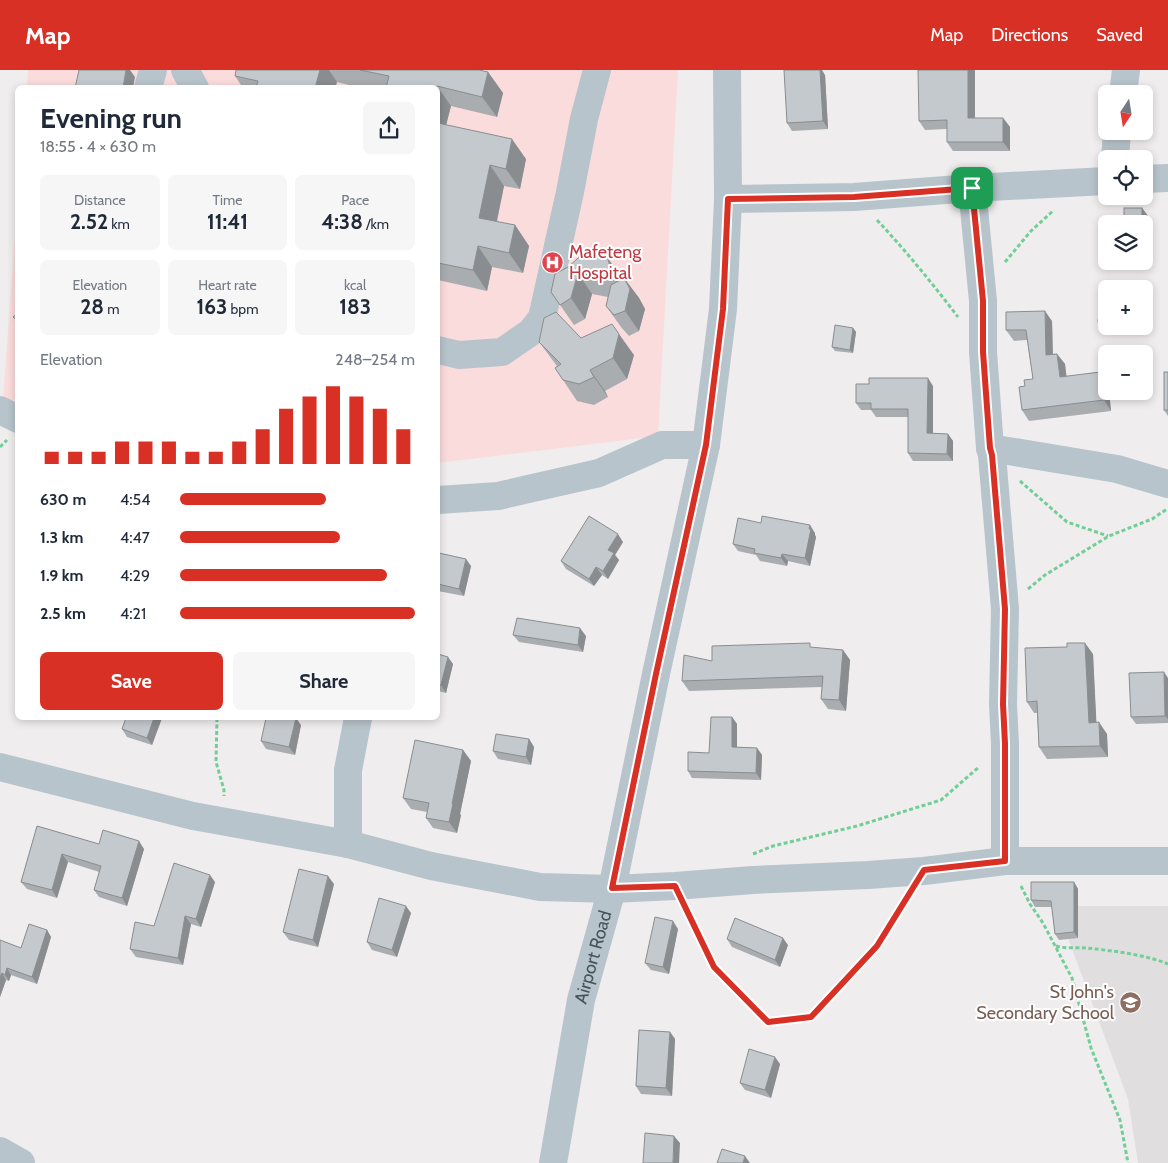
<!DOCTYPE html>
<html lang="en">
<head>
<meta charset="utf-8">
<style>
  :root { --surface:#fff; --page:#f6f6f7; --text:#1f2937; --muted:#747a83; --accent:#d93025 }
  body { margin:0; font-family:Cabin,sans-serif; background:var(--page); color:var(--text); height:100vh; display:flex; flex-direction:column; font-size:19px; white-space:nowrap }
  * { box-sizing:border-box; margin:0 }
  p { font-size:16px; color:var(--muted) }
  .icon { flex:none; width:28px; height:28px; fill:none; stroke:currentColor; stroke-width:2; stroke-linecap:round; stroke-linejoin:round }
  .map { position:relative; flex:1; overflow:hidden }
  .sheet { position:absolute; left:15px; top:15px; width:425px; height:635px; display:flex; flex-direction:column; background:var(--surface); border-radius:8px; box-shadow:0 2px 8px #0003 }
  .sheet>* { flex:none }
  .needle { width:32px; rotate:192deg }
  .controls { position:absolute; left:1098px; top:15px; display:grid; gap:10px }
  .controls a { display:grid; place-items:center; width:55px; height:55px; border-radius:8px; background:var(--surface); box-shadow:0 2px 8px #0003; font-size:25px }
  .pin { position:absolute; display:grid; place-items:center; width:42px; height:42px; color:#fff; margin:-21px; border-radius:10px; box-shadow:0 2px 8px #0006 }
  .round { display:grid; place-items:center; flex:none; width:52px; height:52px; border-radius:8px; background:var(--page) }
  .summary { display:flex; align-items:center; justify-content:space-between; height:85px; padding:0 25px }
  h1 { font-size:28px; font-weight:800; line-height:38px }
  .stats { display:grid; grid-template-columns:repeat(3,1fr); gap:8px; height:85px; padding:5px 25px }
  .stats div { display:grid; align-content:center; border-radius:8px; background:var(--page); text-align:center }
  .stats b { font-size:21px; font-weight:800 }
  .stats small { font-size:14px; font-weight:400 }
  .stats p { font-size:14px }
  .chart { height:140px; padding:10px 25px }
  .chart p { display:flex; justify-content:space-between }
  .chart svg { width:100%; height:90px; margin-top:5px; stroke:var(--accent); stroke-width:6 }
  .action { display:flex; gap:10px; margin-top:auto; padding:10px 25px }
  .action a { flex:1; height:58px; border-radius:8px; background:var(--accent); color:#fff; font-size:20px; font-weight:800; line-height:58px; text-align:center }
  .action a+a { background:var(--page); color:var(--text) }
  ul { padding:0 25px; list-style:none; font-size:16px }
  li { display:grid; grid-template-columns:80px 60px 1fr; align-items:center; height:38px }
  li i { height:12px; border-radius:6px; background:var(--accent) }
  header { display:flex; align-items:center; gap:30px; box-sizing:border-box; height:70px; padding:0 25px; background:var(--accent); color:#fff }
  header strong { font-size:24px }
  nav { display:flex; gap:28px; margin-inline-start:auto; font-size:18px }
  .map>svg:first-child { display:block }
</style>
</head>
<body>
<header>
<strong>Map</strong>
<nav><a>Map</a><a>Directions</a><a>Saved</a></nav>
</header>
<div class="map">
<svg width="1168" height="1093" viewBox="0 0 1168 1093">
  <rect width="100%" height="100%" fill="#f0edee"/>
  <path fill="#e1dee0" d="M1056 836H1168V1093H1138L1128 1029Z"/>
  <g fill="#fbdcdd">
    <path d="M28 0H678L658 366 438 393V18H27Z"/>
    <path d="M17 140V331L3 329Z"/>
  </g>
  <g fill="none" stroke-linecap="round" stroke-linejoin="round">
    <g stroke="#71ce97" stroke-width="3" stroke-dasharray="4 2.5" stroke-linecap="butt">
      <path d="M877 150C906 181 932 213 958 247"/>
      <path d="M1005 192 1031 161 1054 140"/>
      <path d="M0 377 7 370"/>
      <path d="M1020 411 1067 452 1108 466"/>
      <path d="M1028 519 1045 505 1109 466 1152 449 1167 439"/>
      <path d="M217 648 216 692 224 720V726"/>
      <path d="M753 784 773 776 857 756 941 730 979 697"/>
      <path d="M1021 816 1030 834 1043 853 1072 908 1091 978 1120 1050 1128 1093"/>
      <path d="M686 840 714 897 768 952 811 947 877 876 908 826"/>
      <path d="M1056 876C1066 879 1077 877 1087 878 1113 881 1143 884 1168 894"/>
    </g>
    <g stroke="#b8c4cb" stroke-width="28">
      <path d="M185 0 195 18"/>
      <path d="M148 18 153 0"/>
      <path d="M1123 24 1126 0"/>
      <path d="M1115 89 1117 61"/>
      <path d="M1144 109 1168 108"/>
      <path d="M972 118 983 231V282L990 378 992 385 1005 539 1003 634 1005 674V791"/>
      <path d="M728 129 854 127 972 118 1106 111"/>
      <path d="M438 280 459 285 502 282 531 262 542 248 570 122 584 49 597 0"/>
      <path d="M0 340 18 349"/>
      <path d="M990 378 1117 399 1168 414"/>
      <path d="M438 430 498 426 599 403 662 375H706"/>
      <path d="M0 697 193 746 348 774 431 796 540 817 612 819 675 816 753 810 868 805 924 801 1005 791H1168"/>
      <path d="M348 774V700L358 648"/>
      <path d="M0 1081 21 1093"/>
      <path id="s1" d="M553 1093 581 930 612 819 656 604 706 375 723 239 728 129 727 0"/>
    </g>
  </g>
  <g fill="#a9adb0">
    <path d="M236 0H479L488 2 503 23 497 47 451 36 446 55 526 89 520 119 504 116 497 152 515 155 529 176 523 203 492 197 487 221 438 210V18H361L337 12 335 18H243L235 6Z"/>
    <path d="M975 0V48H1003L1010 57V81H953L947 72V59L925 60 919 51Z"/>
    <path d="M825 5 828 59 792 61 787 53Z"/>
    <path d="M1142 138 1148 146 1147 193H1129L1128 191H1144V154Z"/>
    <path d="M568 197 622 208V209L624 208 639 228 645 239 639 261 629 266 621 257 606 236 608 227 592 224 585 249 574 255 551 222Z"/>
    <path d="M1106 235V256H1121L1120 258 1100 256 1098 252Z"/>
    <path d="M1052 251 1053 284H1057L1065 294 1066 307 1100 302 1106 311V321H1109L1111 341 1029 351 1022 340 1025 316 1033 309 1027 270 1014 271 1006 260Z"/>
    <path d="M853 258 856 262 853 283 835 281 832 277Z"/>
    <path d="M581 268 634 285 627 309 605 321 608 327 594 335 577 331 555 298 557 296 539 272Z"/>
    <path d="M1168 302V346L1164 340Z"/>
    <path d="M933 316V363L948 364 953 371V391H913L908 383V347H876L871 340H861L856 333Z"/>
    <path d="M761 453 815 463V465L816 467 810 496 788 491 787 496 760 491 756 485 738 481 733 474Z"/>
    <path d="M623 472 615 485 619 490 608 509 602 505 594 516 566 499 561 491Z"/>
    <path d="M438 490 471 496 464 526 438 521Z"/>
    <path d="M513 565 586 566 583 582 519 572Z"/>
    <path d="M1067 577 1093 584 1096 652 1107 664 1108 687 1047 689 1039 677 1037 643H1034L1027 632Z"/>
    <path d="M813 578 843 580 850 590 846 641 828 639 821 629 822 617 689 621 682 611 712 591Z"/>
    <path d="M438 584 453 594 446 623 438 621Z"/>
    <path d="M1168 608V653L1136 654 1131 647Z"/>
    <path d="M732 647 737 654V677L757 678 762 685 761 710 692 708 688 701 709 683Z"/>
    <path d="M126 648H162L152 675 127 667 122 659Z"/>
    <path d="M301 655 295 685 266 679 261 671Z"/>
    <path d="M529 669 534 677 531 695 498 689 493 681Z"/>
    <path d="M463 680 471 691 460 744 461 745 457 763 433 758 426 748 427 742 411 739 403 728Z"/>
    <path d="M37 756 99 774 144 779 127 836 99 827 94 820 99 802 68 792 57 828 27 819 21 812Z"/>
    <path d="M215 812 201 857 191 854 183 895 136 887 130 879Z"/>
    <path d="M1074 812 1078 819V868L1059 870 1055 864 1052 837H1035L1031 830Z"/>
    <path d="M334 814 318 877 289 870 283 862Z"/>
    <path d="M411 843 397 887 372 880 367 872Z"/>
    <path d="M678 859 669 904 651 900 645 893Z"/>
    <path d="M47 860 51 867 37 914 11 905 9 911 6 910 0 927V870L21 878Z"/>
    <path d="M727 869 788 875 780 897 732 877Z"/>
    <path d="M670 962 675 969 672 1026 641 1024 636 1016Z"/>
    <path d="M780 994 771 1028 745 1020 740 1013Z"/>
  </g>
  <g fill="#898d90">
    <path d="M126 0H130L135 7 133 18H123Z"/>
    <path d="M320 0H329L337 12 335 18H315Z"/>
    <path d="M820 0H822L825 5 828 59 823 51Z"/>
    <path d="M968 0H975V57L968 48Z"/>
    <path d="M488 2 503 23 497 47 482 27Z"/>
    <path d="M437 16 451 36 442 71 438 65V18H436Z"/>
    <path d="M1003 48 1010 57V81L1003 72Z"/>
    <path d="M512 69 526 89 520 119 506 99Z"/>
    <path d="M490 95 504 116 493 168 479 148Z"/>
    <path d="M1142 138 1148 146 1147 193 1144 187V154H1142Z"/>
    <path d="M515 155 529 176 523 203 509 183Z"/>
    <path d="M478 176 492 197 487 221 473 200Z"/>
    <path d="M607 187 622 208 628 226 624 208 639 228 645 239 639 261 625 241 628 228 615 210Z"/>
    <path d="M578 203 592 224 585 249 571 228Z"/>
    <path d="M1045 241 1052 251 1053 295 1046 285Z"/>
    <path d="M853 258 856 262 853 283 850 280Z"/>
    <path d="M619 264 634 285 627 309 613 288Z"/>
    <path d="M1057 284 1065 294 1068 318 1060 307Z"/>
    <path d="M590 300 605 321 608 327 594 307Z"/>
    <path d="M1100 302 1106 311V321H1109L1111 341 1104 330Z"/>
    <path d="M928 308 933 316V371L927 363Z"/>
    <path d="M948 364 953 371V391L947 384Z"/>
    <path d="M810 455 815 463V465L816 467 810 496 805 488Z"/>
    <path d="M618 464 623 472 615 485 619 490 608 509 603 501 608 480Z"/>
    <path d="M782 484 788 491 787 496 781 488Z"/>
    <path d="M466 489 471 496 464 526 459 519Z"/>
    <path d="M596 497 602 505 594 516 589 509Z"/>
    <path d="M580 558 586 566 583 582 578 575Z"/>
    <path d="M1085 573 1093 584 1097 664 1089 653Z"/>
    <path d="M843 580 850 590 846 641 839 630Z"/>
    <path d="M448 587 453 594 446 623 441 615Z"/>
    <path d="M1164 602 1168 608V649L1165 646Z"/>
    <path d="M732 647 737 654V684L732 677Z"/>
    <path d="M154 648H162L152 675 147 668Z"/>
    <path d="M296 648 301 655 295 685 289 677Z"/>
    <path d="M1099 652 1107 664 1108 687 1100 676Z"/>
    <path d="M529 669 534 677 531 695 526 687Z"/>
    <path d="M757 678 762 685 761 710 756 703Z"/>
    <path d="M463 680 471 691 460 744 461 745 457 763 449 752 452 734Z"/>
    <path d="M139 771 144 779 127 836 122 828Z"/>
    <path d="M62 784 68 792 57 828 52 820Z"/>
    <path d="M210 805 215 812 201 857 196 849Z"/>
    <path d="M328 806 334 814 318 877 313 870Z"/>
    <path d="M1074 812 1078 819V868L1074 862Z"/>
    <path d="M406 836 411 843 397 887 392 880Z"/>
    <path d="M185 846 191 854 183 895 178 888Z"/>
    <path d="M673 851 678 859 669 904 663 897Z"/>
    <path d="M47 860 51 867 37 914 32 907Z"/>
    <path d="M783 868 788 875 780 897 775 890Z"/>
    <path d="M7 898 11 905 9 911 5 905Z"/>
    <path d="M2 903 6 910 0 927V908Z"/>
    <path d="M670 962 675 969 672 1026 666 1018Z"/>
    <path d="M775 987 780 994 771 1028 765 1020Z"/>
    <path d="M674 1066 680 1073 679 1093H673Z"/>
    <path d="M745 1086 750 1093H743Z"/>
  </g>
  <g fill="#c4c9cd" stroke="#898d90">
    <path d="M79 0H126L123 18H75Z"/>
    <path d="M236 0H320L315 18H256L258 11 235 6Z"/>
    <path d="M360 0H479L488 2 482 27 437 16 436 18H386L389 6Z"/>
    <path d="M784 0H820L823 51 787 53Z"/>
    <path d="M918 0H968V48H1003V72H947V50L919 51Z"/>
    <path d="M438 53 512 69 506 99 490 95 479 148 515 155 509 183 478 176 473 200 438 193Z"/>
    <rect x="1124" y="138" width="18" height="16"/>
    <path d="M585 182 607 187 615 210 578 203 571 228 560 235 551 222 555 204 568 197Z"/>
    <path d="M624 208 630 219 625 241 614 245 606 236 611 215Z"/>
    <path d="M1100 234 1106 235V253L1098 252Z"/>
    <path d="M1045 241 1046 285 1057 284 1060 307 1100 302 1104 330 1022 340 1019 317 1025 316 1024 310 1033 309 1026 260H1006V242Z"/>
    <path d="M556 242 581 268 612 254 619 264 613 288 590 300 594 307 579 314 563 310 555 298 561 294 539 272 544 248Z"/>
    <path d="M18 243V251L13 247Z"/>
    <path d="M835 255 853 258 850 280 832 277Z"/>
    <rect x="1164" y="302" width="4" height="38"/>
    <path d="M869 308H928L927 363 948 364 947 384 908 383V339H871V333H856V314H869Z"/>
    <path d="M589 446 618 464 608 480 614 483 603 501 596 497 589 509 561 491Z"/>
    <path d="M762 446 810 455 809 459H811L805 488 782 484 781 488 754 483 755 479 733 474 738 448 761 453Z"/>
    <path d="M439 483 466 489 459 519 438 514V490Z"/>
    <path d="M517 548 580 558 578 575 513 565Z"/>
    <path d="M810 573V577L843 580 839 630 821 629 823 606 682 611 684 585 712 591V576Z"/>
    <path d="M1067 573H1085L1089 653 1099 652 1100 676 1039 677 1037 631 1027 632 1025 578 1067 577Z"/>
    <path d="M438 584 448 587 441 615 438 614Z"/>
    <path d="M1164 602 1165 646 1131 647 1129 603Z"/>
    <path d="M711 647H732V677L757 678 756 703 688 701V682L709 683Z"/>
    <path d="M126 648H154L147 668 122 659Z"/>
    <path d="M266 648H296L289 677 261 671Z"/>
    <path d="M496 664 529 669 526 687 493 681Z"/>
    <path d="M415 670 463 680 452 734H453L449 752 426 748 429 733 403 728Z"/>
    <path d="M37 756 99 774 103 760 139 771 122 828 94 820 101 796 62 784 52 820 21 812Z"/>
    <path d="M174 793 210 805 196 849 185 846 178 888 130 879 135 852 154 856Z"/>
    <path d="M299 799 328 806 313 870 283 862Z"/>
    <path d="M1031 812H1074V862L1055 864 1051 831 1031 830Z"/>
    <path d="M379 828 406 836 392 880 367 872Z"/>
    <path d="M655 847 673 851 663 897 645 893Z"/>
    <path d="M735 848 783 868 775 890 727 869Z"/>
    <path d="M29 854 47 860 32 907 7 898 5 905 2 903 0 908V870L21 878Z"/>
    <path d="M639 960 670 962 666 1018 636 1016Z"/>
    <path d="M749 979 775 987 765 1020 740 1013Z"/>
    <path d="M645 1063 674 1066 673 1093H643Z"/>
    <path d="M722 1079 745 1086 743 1093H717Z"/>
  </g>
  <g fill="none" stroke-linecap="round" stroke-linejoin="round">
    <defs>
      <path id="route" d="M972 118 983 231V282L990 378 992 385 1005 539 1003 634 1005 674V791L924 800 877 876 811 947 768 952 714 897 675 816 612 818 656 604 706 375 723 239 728 129 854 127Z"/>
    </defs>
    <use href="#route" stroke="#fff" stroke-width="10"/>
    <use href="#route" stroke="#d93025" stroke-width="6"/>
  </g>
  <defs>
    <symbol id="hospital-disc" viewBox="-11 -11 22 22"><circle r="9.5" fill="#e0444e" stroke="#fff"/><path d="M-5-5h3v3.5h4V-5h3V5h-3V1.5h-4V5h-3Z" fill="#fff"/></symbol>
    <symbol id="school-disc" viewBox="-11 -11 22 22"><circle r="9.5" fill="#8d6e63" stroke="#fff"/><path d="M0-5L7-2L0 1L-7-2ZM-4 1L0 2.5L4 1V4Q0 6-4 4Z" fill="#fff"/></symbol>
  </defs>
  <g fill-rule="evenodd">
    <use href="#hospital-disc" x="540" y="180" width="25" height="25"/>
    <use href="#school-disc" x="1118" y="920" width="25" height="25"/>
  </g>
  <g text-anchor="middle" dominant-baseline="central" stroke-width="4" stroke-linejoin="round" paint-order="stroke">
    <g font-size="18" fill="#be3a42" stroke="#fff" text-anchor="start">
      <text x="569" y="182">Mafeteng<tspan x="569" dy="21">Hospital</tspan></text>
    </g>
    <g font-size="18" fill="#45535b" stroke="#fff">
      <text stroke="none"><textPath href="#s1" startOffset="210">Airport Road</textPath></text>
    </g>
    <g font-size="18" fill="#785e54" stroke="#fff" text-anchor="end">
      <text x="1114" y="922">St John's<tspan x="1114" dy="21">Secondary School</tspan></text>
    </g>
  </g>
</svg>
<div class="controls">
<a><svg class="needle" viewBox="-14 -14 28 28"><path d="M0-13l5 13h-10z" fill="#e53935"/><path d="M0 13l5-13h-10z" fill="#747a83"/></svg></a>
<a><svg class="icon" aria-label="locate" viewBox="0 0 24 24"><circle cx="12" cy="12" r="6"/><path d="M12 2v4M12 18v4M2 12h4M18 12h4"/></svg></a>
<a><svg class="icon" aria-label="layers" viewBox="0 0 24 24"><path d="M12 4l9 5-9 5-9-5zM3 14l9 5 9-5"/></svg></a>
<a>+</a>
<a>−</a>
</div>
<div class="pin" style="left:972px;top:118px;background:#1e9e55"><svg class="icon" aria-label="arrive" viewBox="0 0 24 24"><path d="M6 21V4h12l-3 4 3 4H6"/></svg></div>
<section class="sheet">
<div class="summary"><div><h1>Evening run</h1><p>18:55 · 4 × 630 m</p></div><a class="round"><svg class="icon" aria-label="share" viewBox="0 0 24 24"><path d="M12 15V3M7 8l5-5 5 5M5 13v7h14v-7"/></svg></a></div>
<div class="stats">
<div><p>Distance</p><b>2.52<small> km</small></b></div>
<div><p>Time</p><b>11:41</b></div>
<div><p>Pace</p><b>4:38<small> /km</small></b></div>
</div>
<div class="stats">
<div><p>Elevation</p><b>28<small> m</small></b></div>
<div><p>Heart rate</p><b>163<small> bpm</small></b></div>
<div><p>kcal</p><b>183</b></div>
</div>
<div class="chart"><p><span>Elevation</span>248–254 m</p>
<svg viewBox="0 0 160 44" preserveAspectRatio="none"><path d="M5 44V38M15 44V38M25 44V38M35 44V33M45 44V33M55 44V33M65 44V38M75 44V38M85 44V33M95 44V27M105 44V17M115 44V11M125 44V6M135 44V11M145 44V17M155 44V27"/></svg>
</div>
<ul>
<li><b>630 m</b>4:54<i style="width:62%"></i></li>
<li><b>1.3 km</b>4:47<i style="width:68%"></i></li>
<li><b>1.9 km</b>4:29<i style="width:88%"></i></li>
<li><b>2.5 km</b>4:21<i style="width:100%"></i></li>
</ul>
<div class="action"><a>Save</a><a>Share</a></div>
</section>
</div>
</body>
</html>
